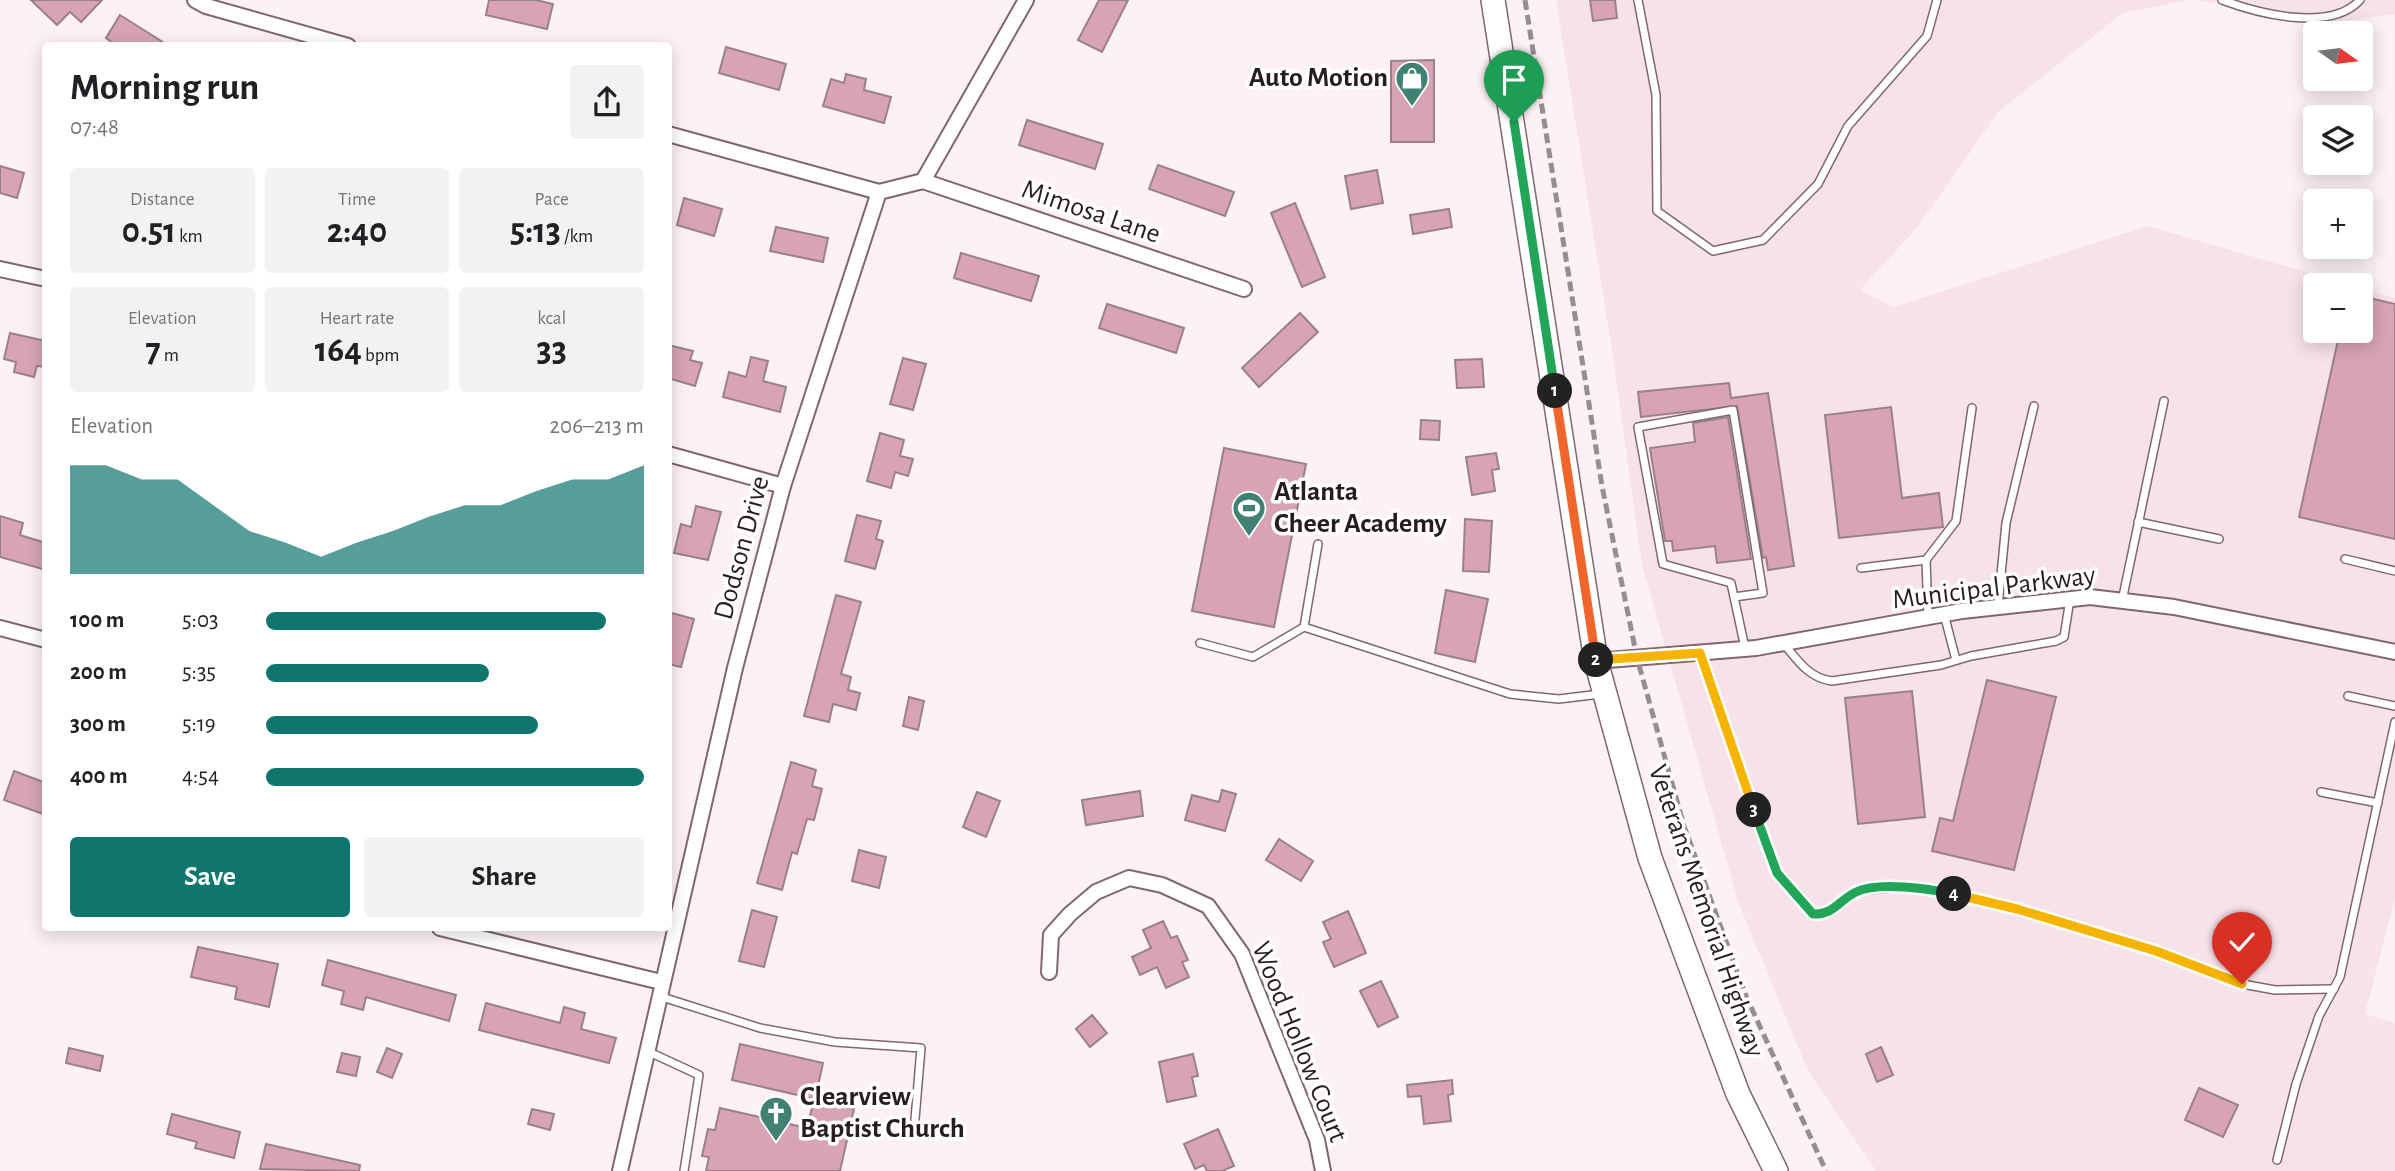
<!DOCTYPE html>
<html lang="en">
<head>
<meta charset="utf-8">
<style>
  :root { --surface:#fff; --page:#f2f2f2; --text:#202124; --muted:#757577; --accent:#0f766e }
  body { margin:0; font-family:"Alegreya Sans",sans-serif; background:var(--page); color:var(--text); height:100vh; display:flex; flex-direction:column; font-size:26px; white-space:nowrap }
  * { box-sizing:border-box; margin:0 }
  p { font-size:23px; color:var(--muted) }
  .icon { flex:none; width:38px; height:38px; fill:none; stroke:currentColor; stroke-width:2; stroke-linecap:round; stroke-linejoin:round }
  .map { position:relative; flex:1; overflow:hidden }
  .panel { position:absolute; left:42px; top:42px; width:630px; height:889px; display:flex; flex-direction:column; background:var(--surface); border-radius:7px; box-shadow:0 4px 18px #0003 }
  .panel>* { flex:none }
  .needle { width:46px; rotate:104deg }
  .buttons { position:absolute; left:2303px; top:21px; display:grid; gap:14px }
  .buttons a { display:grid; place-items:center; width:70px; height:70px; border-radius:7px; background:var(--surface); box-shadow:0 4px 18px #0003; font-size:35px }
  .pin { position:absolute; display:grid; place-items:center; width:60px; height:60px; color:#fff; margin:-72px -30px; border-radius:50% 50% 50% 0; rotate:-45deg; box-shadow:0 0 7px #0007 }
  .pin .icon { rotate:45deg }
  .km { position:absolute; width:35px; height:35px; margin:-18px; border-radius:50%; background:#222; color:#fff; font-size:19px; line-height:35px; text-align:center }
  .round { display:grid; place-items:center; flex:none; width:74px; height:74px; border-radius:7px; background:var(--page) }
  .overview { display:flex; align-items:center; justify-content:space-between; height:119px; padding:0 28px }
  h1 { font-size:38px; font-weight:700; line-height:52px }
  .stats { display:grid; grid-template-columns:repeat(3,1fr); gap:10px; height:119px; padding:7px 28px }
  .stats div { display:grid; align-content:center; border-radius:7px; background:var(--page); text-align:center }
  .stats b { font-size:35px; font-weight:700 }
  .stats small { font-size:19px; font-weight:400 }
  .stats p { font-size:19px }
  .chart { height:196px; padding:14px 28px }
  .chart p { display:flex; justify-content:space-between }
  .chart svg { width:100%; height:126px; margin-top:7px; fill:var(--accent); opacity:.7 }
  .button { display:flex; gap:14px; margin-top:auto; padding:14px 28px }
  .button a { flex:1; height:80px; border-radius:7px; background:var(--accent); color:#fff; font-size:28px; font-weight:700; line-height:80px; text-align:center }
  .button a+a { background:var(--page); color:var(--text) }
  ul { padding:0 28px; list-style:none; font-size:23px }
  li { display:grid; grid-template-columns:112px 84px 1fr; align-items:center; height:52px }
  li i { height:18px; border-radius:9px; background:var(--accent) }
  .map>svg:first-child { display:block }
</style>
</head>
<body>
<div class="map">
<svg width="2395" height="1171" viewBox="0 0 2395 1171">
  <rect width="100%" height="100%" fill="#fdf1f5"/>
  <g fill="#f8e2e9">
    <path d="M1556 0H2188L2123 13 1998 112 1917 228 1860 290 1893 307 2148 226 2351 285H2315V331H2361V288L2395 298V898L2365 1014 2395 1023V1171H1876L1808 1071 1738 902 1642 565 1613 357Z"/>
    <path d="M2197 0H2395V14L2321 24Z"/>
  </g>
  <g fill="#d8a4b5" stroke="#9a8189" stroke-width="2">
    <path d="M31 0H102L81 22 70 12 57 25Z"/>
    <path d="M489 0H536L553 4 547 29 486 15Z"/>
    <path d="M1099 0H1128L1102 52 1078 40Z"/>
    <path d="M1590 0H1615L1617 18 1593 21Z"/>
    <path d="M120 15 169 46H117L106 38Z"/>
    <path d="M726 47 786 64 779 90 719 73Z"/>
    <path d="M1434 60V142H1391V61Z"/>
    <path d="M846 74 866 79 864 90 891 97 884 123 823 106 831 79 844 83Z"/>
    <path d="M1027 120 1103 144 1095 169 1019 145Z"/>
    <path d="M1158 165 1234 192 1225 216 1149 189Z"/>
    <path d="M0 166 24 173 17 198 0 193Z"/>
    <path d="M1377 170 1383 203 1351 209 1345 176Z"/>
    <path d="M684 198 722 209 714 236 677 225Z"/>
    <path d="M1295 203 1325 277 1302 287 1271 213Z"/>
    <path d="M1449 209 1452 227 1413 234 1410 215Z"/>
    <path d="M776 227 828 238 823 262 770 251Z"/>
    <path d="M961 253 1039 276 1031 301 954 278Z"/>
    <path d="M2361 296 2395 304V539L2299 517 2340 331H2361Z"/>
    <path d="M1107 304 1184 328 1176 353 1099 328Z"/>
    <path d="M1300 313 1318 332 1259 387 1242 368Z"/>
    <path d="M10 333 46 341V367L37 366 34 377 14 372 16 362 4 359Z"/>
    <path d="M668 345 693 351 690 360 702 363 695 386 668 378Z"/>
    <path d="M751 357 768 361 763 381 786 387 780 412 723 397 729 372 746 377Z"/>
    <path d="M903 358 926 364 913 410 890 404Z"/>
    <path d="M1482 359 1484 387 1457 388 1455 360Z"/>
    <path d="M1729 383 1731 398 1768 393 1794 566 1768 570 1766 557 1763 558 1737 406 1641 417 1638 392Z"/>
    <path d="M1891 407 1902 498 1939 493 1943 527 1839 538 1825 415Z"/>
    <path d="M1728 417 1751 559 1717 563 1715 546 1673 551 1672 541H1665L1650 448 1695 442 1693 423Z"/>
    <path d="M1421 420 1440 421 1439 440 1420 439Z"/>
    <path d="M880 433 904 440 900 456 913 459 908 476 895 472 891 488 867 481Z"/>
    <path d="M1224 448 1306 464 1274 627 1192 611Z"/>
    <path d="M1496 453 1499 469 1492 470 1495 491 1472 495 1466 457Z"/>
    <path d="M696 506 721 512 708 560 674 553 681 524 691 527Z"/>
    <path d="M857 515 881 521 876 539 883 541 875 569 845 561Z"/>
    <path d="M0 516 23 523 20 535 46 543V570L0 557Z"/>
    <path d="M1465 519 1492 521 1489 572 1463 571Z"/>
    <path d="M1446 590 1488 599 1475 662 1435 653Z"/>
    <path d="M836 595 861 602 841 674 851 677 848 690 860 693 856 710 833 704 829 722 804 716Z"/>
    <path d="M668 612 694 619 681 667 668 664Z"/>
    <path d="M1987 680 2056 697 2014 870 1932 851 1940 818 1953 821Z"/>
    <path d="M1912 691 1925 817 1858 824 1845 698Z"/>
    <path d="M909 697 924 701 918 730 903 726Z"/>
    <path d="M791 762 816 770 812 786 822 789 814 820 807 819 797 854 792 852 782 890 757 883Z"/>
    <path d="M14 771 46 783V815L4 800Z"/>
    <path d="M1222 790 1236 794 1225 831 1185 820 1192 795 1219 802Z"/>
    <path d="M1140 791 1143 816 1086 825 1082 800Z"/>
    <path d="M977 792 1000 801 986 837 963 827Z"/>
    <path d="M1279 839 1313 861 1301 881 1266 860Z"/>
    <path d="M859 850 886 857 879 888 852 881Z"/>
    <path d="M752 910 777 917 764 967 739 961Z"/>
    <path d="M1348 911 1366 953 1334 967 1323 942 1331 939 1323 922Z"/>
    <path d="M1163 921 1171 938 1177 936 1188 960 1182 962 1189 977 1166 988 1157 967 1140 975 1132 957 1151 948 1143 930Z"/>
    <path d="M198 947 278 964 269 1007 235 999 237 987 191 977Z"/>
    <path d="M328 960 456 995 449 1021 366 997 363 1010 341 1004 344 991 322 985Z"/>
    <path d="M1381 981 1398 1017 1378 1027 1360 991Z"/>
    <path d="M486 1003 560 1023 564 1007 585 1013 581 1029 616 1038 609 1063 479 1030Z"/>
    <path d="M1092 1015 1107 1033 1090 1047 1076 1029Z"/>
    <path d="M740 1044 823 1063 815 1099 732 1080Z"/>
    <path d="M1881 1047 1893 1075 1877 1082 1866 1054Z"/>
    <path d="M69 1048 103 1056 100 1071 66 1063Z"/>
    <path d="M387 1048 402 1054 392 1078 377 1072Z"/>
    <path d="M342 1053 360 1057 356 1076 337 1072Z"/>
    <path d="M1193 1054 1198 1076 1192 1077 1196 1096 1167 1102 1159 1062Z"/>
    <path d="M1452 1080 1453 1094 1448 1095 1451 1121 1424 1124 1421 1096 1408 1097 1407 1085Z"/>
    <path d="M2199 1088 2238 1105 2223 1137 2185 1120Z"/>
    <path d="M814 1100 854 1109 840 1171H706L709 1157 702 1156 708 1129 715 1130 720 1108 807 1128Z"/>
    <path d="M532 1109 554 1114 550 1130 528 1124Z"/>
    <path d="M172 1114 240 1132 234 1158 195 1148 197 1142 167 1134Z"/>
    <path d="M1218 1129 1234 1166 1222 1171H1207L1204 1165 1195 1169 1184 1144Z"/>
    <path d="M266 1144 360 1165 359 1171 260 1169Z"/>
  </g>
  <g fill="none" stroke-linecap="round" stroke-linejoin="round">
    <defs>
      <g id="service">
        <path d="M1638 0 1656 95 1657 211 1713 251 1763 240 1818 184 1848 126 1927 36 1937 0"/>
        <path d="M2222 0C2257 13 2330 33 2360 0"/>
        <path d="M2138 522 2219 539"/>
        <path d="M2345 559 2395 571"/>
        <path d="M1861 568 1926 560"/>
        <path d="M1734 597 1763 593 1733 410 1638 427 1663 564 1731 583 1745 648"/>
        <path d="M2122 601 2164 401"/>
        <path d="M1998 606 2006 523 2034 406"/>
        <path d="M1944 614 1956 660"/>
        <path d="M1928 616 1926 560 1956 521 1972 408"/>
        <path d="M1304 627 1318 544"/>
        <path d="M1200 643 1253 657 1304 627 1510 694 1559 699 1600 694"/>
        <path d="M1784 644C1798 661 1809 678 1832 681L1941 665 1971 656 2056 641 2064 637 2070 599"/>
        <path d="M1700 653 1778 873 1813 914H1827L1857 891 1911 886 2017 909 2156 951 2242 984 2275 990 2334 989"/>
        <path d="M2348 696 2395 706"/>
        <path d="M2321 792 2378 803"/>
        <path d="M659 996 760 1028 835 1042 921 1048 915 1119"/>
        <path d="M647 1051 699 1075 684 1171"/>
        <path d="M2277 1160 2296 1084 2319 1016 2340 977 2395 722"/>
      </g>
      <g id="minor">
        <path d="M195 0 206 6 348 46"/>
        <path d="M668 134 879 192"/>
        <path d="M923 181 1244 289"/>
        <path d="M0 269 46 279"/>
        <path d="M668 454 783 486"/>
        <path d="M0 628 46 640"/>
        <path d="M1596 661 1756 648 1962 611 2090 597 2174 607 2395 652"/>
        <path d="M440 928 661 982"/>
        <path d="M1049 972 1051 935 1070 914 1096 892 1129 878 1162 885 1208 906 1242 954 1317 1140 1323 1171"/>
        <path d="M620 1171 735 668 783 486 879 192 923 181 1026 0"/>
      </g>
      <path id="primary" d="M1493 0 1596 661 1650 858 1738 1094 1776 1171"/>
    </defs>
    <use href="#service" stroke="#80676f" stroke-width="10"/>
    <use href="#minor" stroke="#80676f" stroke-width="18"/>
    <use href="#primary" stroke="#80676f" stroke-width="26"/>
    <use href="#service" stroke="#fff" stroke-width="7"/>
    <use href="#minor" stroke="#fff" stroke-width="14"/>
    <use href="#primary" stroke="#fff" stroke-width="23"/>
    <path stroke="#978c90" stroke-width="5" stroke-dasharray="10 5" stroke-linecap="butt" d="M1525 0 1602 486 1637 658 1684 826 1746 996 1826 1171"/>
  </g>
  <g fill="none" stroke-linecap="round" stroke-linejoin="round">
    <defs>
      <path id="split-1" d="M1514 122 1555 391"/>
      <path id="split-2" d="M1555 391 1596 660"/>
      <path id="split-3" d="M1596 660 1700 653 1754 810"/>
      <path id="split-4" d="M1754 810 1777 873 1813 914C1834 915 1839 900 1856 892 1878 881 1930 889 1954 894"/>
      <path id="split-5" d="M1954 894 2017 909 2156 951 2242 984"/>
    </defs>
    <use href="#split-1" stroke="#fff" stroke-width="14"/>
    <use href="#split-2" stroke="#fff" stroke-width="14"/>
    <use href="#split-3" stroke="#fff" stroke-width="14"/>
    <use href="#split-4" stroke="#fff" stroke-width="14"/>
    <use href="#split-5" stroke="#fff" stroke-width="14"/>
    <use href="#split-1" stroke="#22a559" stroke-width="9"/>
    <use href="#split-2" stroke="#f0652b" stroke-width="9"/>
    <use href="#split-3" stroke="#f5b400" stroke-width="9"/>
    <use href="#split-4" stroke="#22a559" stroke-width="9"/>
    <use href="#split-5" stroke="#f5b400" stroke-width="9"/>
  </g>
  <defs>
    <symbol id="shop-pin" viewBox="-11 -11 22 30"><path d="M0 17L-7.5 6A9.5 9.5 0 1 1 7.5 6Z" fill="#3f8173" stroke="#fff"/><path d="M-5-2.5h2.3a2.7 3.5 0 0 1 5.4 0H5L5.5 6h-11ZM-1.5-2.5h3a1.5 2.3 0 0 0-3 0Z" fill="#fff"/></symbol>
    <symbol id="stadium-pin" viewBox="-11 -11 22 30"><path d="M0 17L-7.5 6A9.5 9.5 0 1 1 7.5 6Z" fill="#3f8173" stroke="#fff"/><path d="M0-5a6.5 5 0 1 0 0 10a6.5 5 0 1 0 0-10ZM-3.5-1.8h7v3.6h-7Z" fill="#fff"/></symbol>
    <symbol id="church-pin" viewBox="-11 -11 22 30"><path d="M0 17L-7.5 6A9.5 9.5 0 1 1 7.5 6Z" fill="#3f8173" stroke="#fff"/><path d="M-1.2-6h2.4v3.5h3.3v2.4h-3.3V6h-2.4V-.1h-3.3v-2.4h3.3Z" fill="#fff"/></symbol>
  </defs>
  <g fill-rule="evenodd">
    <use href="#shop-pin" x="1393" y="59" width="38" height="52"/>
    <use href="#stadium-pin" x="1230" y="489" width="38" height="52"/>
    <use href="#church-pin" x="757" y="1094" width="38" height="52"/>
  </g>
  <g text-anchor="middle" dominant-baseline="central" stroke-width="7" stroke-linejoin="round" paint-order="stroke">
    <g font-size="28" font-weight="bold" fill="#271d20" stroke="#fff" text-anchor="start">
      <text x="1388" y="78" text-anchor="end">Auto Motion</text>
      <text x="1274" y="492">Atlanta<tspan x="1274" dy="32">Cheer Academy</tspan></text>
      <text x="800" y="1097">Clearview<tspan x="800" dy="32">Baptist Church</tspan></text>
    </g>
    <g font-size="28" fill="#271d20" stroke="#fff">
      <text transform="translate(1091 212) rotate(19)">Mimosa Lane</text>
      <text transform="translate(742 548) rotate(-75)">Dodson Drive</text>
      <text transform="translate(1994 588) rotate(-7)">Municipal Parkway</text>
      <text transform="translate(1706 911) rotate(71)">Veterans Memorial Highway</text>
      <text transform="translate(1299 1042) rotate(68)">Wood Hollow Court</text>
    </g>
  </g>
</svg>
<div class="buttons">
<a><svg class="needle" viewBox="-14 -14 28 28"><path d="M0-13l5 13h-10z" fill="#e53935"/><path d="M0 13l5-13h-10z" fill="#757577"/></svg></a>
<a><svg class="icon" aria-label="layers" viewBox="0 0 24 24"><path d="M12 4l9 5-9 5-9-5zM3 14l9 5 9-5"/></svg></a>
<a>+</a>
<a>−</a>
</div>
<div class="pin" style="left:1514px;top:122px;background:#1e9e55"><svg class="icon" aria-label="arrive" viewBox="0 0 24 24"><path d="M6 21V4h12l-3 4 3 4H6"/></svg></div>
<div class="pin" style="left:2242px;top:984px;background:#d93025"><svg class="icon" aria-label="check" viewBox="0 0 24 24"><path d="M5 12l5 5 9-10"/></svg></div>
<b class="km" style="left:1555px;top:391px">1</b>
<b class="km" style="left:1596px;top:660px">2</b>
<b class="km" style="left:1754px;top:810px">3</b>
<b class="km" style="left:1954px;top:894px">4</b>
<section class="panel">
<div class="overview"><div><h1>Morning run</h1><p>07:48</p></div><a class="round"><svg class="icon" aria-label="share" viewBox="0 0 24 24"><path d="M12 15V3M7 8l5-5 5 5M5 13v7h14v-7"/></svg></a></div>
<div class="stats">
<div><p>Distance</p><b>0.51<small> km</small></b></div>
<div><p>Time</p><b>2:40</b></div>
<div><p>Pace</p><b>5:13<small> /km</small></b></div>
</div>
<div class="stats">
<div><p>Elevation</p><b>7<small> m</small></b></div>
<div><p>Heart rate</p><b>164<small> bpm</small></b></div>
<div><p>kcal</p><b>33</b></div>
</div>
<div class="chart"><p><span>Elevation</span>206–213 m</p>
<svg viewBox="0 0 160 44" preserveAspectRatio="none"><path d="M0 44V6L10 6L20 11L30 11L40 20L50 29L60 33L70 38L80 33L90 29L100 24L110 20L120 20L130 15L140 11L150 11L160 6V44z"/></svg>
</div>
<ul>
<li><b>100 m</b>5:03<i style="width:90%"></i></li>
<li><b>200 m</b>5:35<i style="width:59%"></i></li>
<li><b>300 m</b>5:19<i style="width:72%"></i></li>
<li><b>400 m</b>4:54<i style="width:100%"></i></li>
</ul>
<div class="button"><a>Save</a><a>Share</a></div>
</section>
</div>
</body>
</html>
